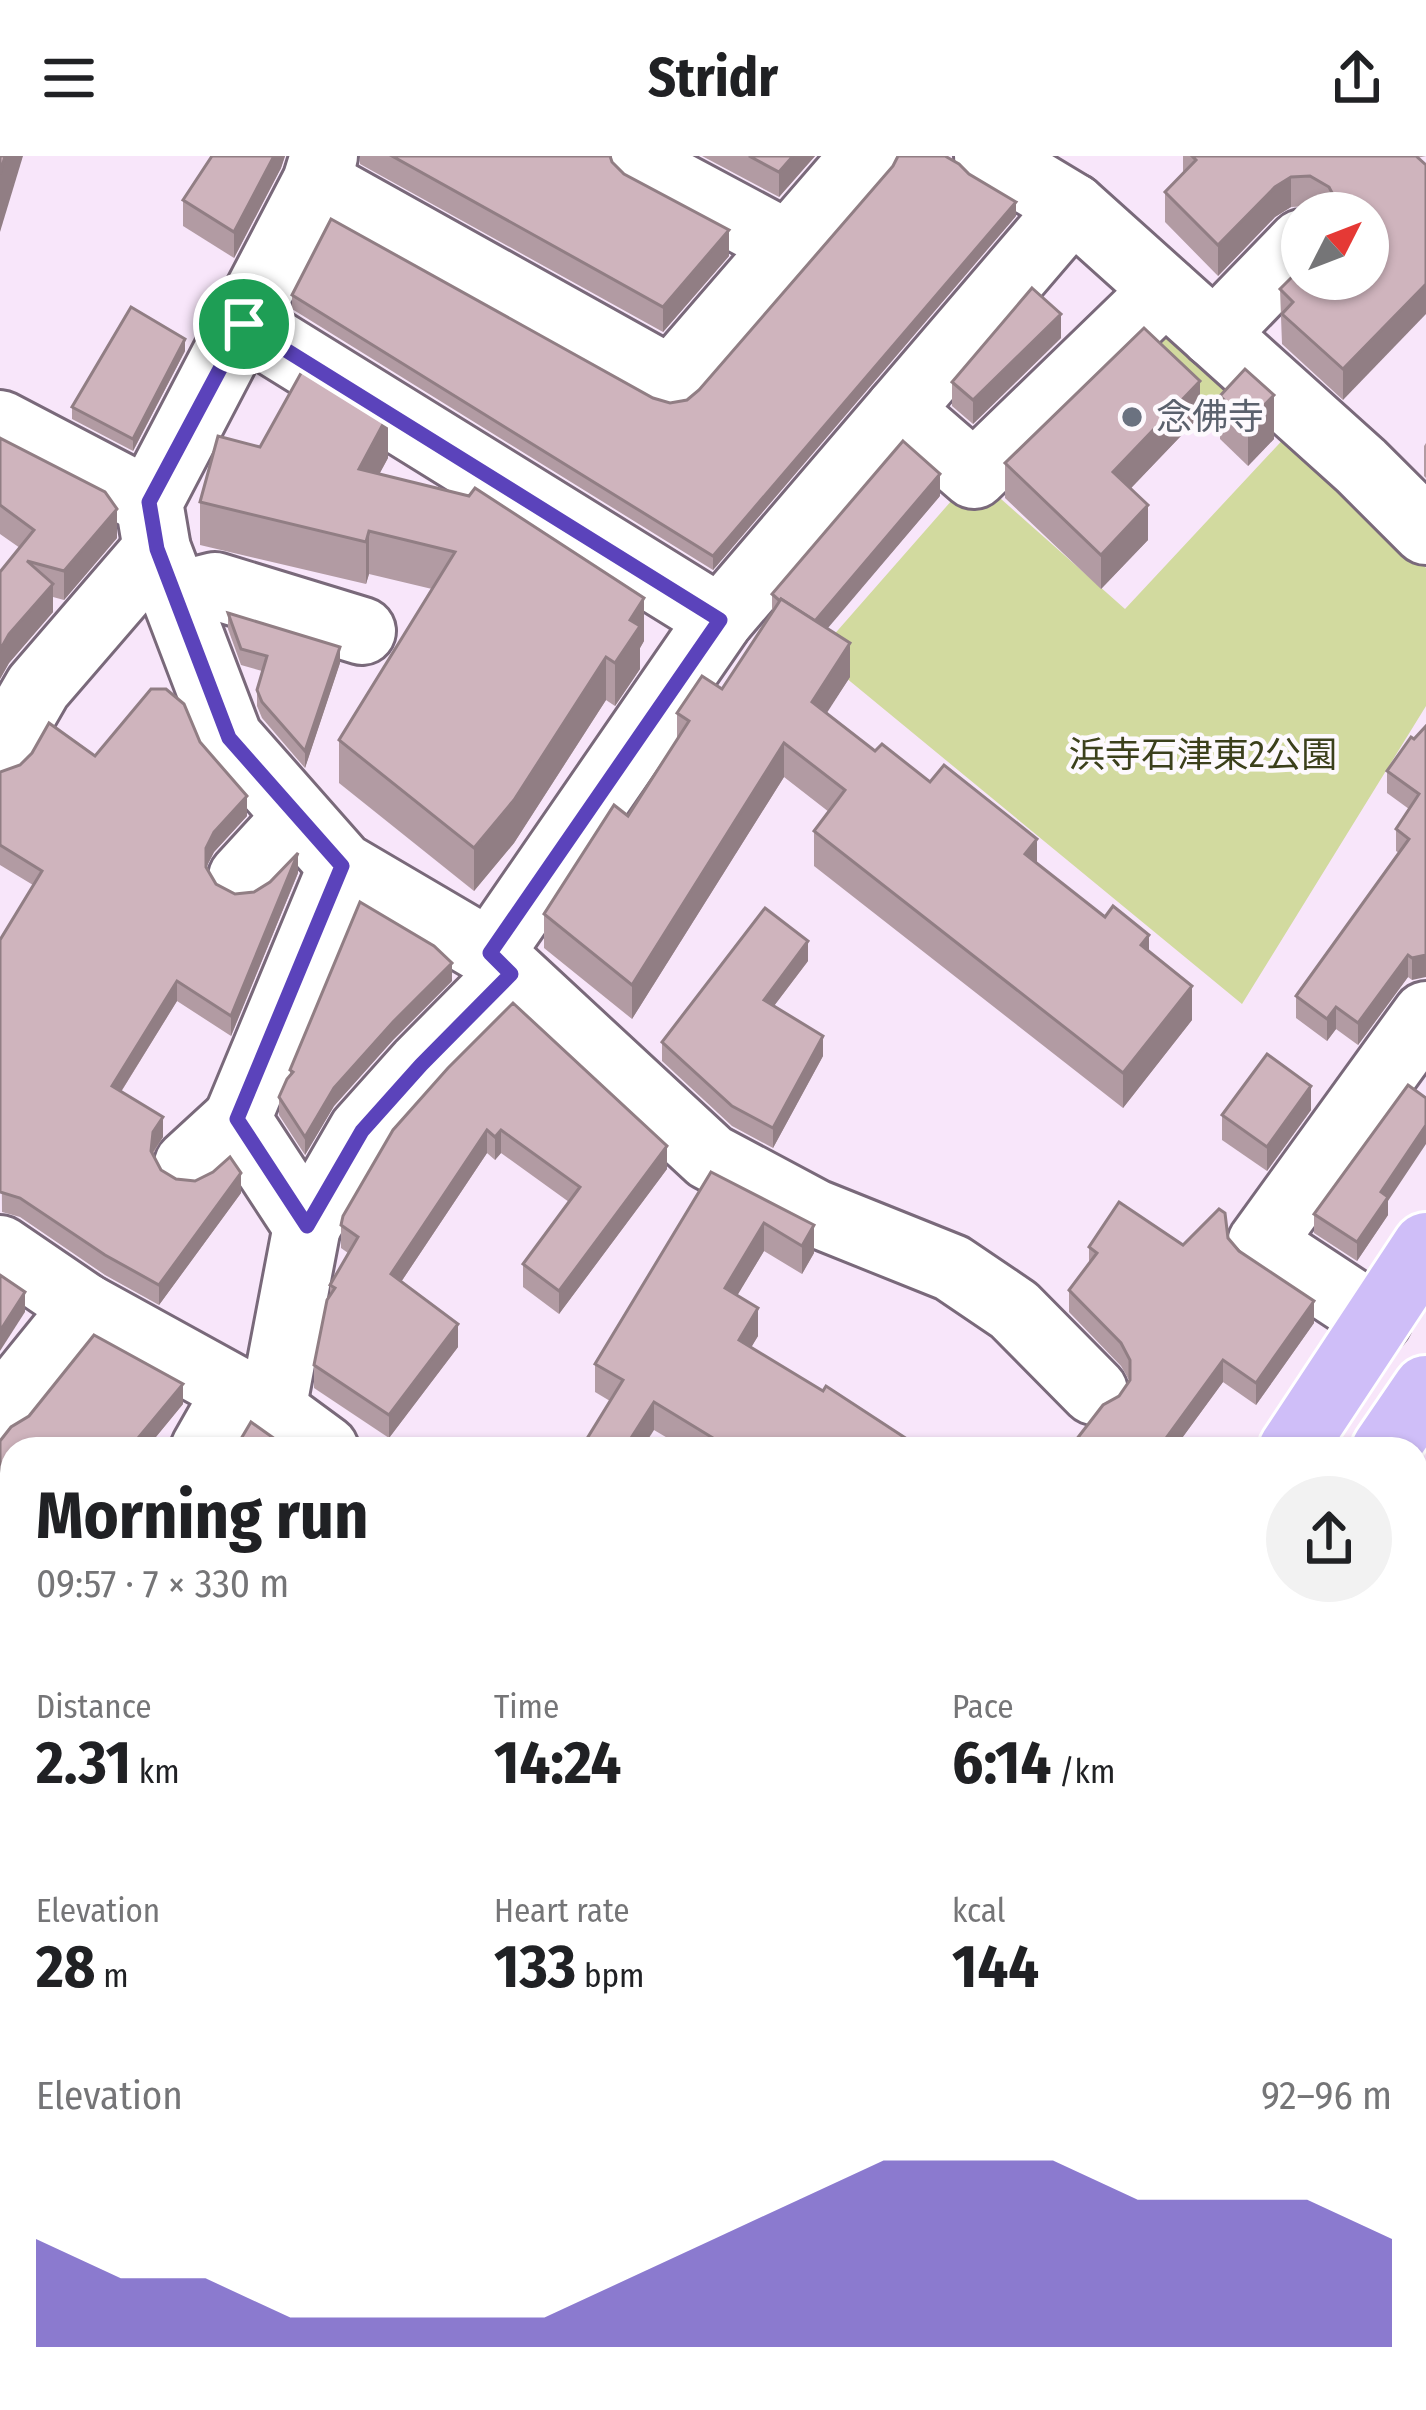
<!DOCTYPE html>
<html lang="en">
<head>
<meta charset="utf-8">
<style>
  :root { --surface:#fff; --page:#f2f2f2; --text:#202124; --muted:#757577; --accent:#5b43bb }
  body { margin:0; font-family:"Fira Sans Condensed","Noto Sans JP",sans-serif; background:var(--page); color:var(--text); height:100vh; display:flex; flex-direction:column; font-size:45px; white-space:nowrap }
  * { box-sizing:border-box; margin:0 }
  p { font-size:39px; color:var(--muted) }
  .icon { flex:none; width:66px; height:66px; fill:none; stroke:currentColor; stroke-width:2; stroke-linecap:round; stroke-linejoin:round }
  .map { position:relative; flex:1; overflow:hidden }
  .sheet { position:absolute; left:0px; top:1281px; width:1428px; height:975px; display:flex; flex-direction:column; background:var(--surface); border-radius:36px 36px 0 0; box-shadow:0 3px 9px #0004 }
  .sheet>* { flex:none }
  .needle { width:78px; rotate:48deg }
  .tools { position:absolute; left:1281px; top:36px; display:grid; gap:24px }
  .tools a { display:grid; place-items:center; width:108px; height:108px; border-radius:50%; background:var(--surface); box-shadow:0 3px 9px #0004; font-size:60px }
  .pin { position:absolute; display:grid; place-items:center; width:102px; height:102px; color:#fff; margin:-51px; border:6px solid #fff; border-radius:50%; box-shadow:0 3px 12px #0007 }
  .round { display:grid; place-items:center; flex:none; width:126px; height:126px; border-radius:63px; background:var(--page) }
  .overview { display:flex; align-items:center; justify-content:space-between; height:204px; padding:0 36px }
  h1 { font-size:66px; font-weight:700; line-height:90px }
  .figures { display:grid; grid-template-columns:repeat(3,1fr); gap:18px; height:204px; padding:12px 36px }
  .figures div { display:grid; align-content:center }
  .figures b { font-size:60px; font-weight:700 }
  .figures small { font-size:33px; font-weight:400 }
  .figures p { font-size:33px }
  .chart { height:336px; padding:24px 36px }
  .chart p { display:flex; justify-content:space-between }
  .chart svg { width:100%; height:216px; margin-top:12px; fill:var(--accent); opacity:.7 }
  header { display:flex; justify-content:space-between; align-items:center; height:156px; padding:0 36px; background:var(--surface); font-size:54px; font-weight:700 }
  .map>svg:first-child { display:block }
</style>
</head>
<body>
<header><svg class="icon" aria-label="menu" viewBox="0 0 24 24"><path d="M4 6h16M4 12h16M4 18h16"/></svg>Stridr<svg class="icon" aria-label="share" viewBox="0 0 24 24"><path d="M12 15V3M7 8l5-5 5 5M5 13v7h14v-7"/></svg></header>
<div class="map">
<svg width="1426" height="2254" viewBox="0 0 1426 2254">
  <rect width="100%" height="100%" fill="#f8e6fa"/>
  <g fill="#d2da9f">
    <path d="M1153 164 1246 249 1224 274 1131 188Z"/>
    <path d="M1290 276 1426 412V550L1242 848 817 498 974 319 1125 453Z"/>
  </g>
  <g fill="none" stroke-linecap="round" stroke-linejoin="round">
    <defs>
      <g id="minor">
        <path d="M324 0 316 26 149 346 157 393 229 582 342 710 490 797 710 1001 815 1057 952 1112 1014 1154 1094 1235"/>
        <path d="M988 0 1073 51 1361 310 1426 375"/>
        <path d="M643 11 787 88"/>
        <path d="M316 26 671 224 865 0"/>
        <path d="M244 168 720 463"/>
        <path d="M1214 178 1302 87"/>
        <path d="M899 254 974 319 1165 134"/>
        <path d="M0 268 149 346"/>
        <path d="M175 440 215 430 362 475"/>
        <path d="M0 597 38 531 157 393"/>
        <path d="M242 721 297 661"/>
        <path d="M490 797 720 463 1073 51"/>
        <path d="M188 1008 237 963"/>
        <path d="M307 1070 362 975 421 909 511 818"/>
        <path d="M0 1093 85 1151 272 1254 325 1293"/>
        <path d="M1378 1164 1261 1087 1426 859"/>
        <path d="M272 1254 307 1070 237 963 342 710"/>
        <path d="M0 1256 85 1151"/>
        <path d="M204 1293 237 1235"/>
        <path d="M0 1430 12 1445"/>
        <path d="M1416 1451 1426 1452"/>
        <path d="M1416 1821 1426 1825"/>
        <path d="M0 1926 12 1919"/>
        <path d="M1416 2001 1426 1983"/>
        <path d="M1416 2064 1426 2074"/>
        <path d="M911 2244 926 2254"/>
        <path d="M1344 2254 1345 2244"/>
      </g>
      <g id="major">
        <path d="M0 1974 12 2008"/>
        <path d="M248 2244 277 2254"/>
      </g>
      <g id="highway">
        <path d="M1292 1293 1426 1090"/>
        <path d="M1385 1293 1426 1233"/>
        <path d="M558 2254 569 2244"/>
        <path d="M650 2254 659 2244"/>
        <path d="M711 2254 720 2244"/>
        <path d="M793 2254 799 2244"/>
      </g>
    </defs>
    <use href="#minor" stroke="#79697a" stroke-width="72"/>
    <use href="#major" stroke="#fff" stroke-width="72"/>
    <use href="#highway" stroke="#fff" stroke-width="72"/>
    <path stroke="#8f8390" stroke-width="8" stroke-dasharray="6 9" stroke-linecap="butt" d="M1111 2244 1133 2254"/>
    <use href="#minor" stroke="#fff" stroke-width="66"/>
    <use href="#major" stroke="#e2d8fb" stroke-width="66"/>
    <use href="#highway" stroke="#cfbef8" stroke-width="66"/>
  </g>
  <g fill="#b29ba3">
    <path d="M212 0H285L281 12 234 102 183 70V44Z"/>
    <path d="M360 0H610L612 6 624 18 729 100 663 176 360 8Z"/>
    <path d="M702 0H815L779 41Z"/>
    <path d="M1183 0H1426L1417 2 1343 244 1282 188 1280 133 1368 57H1322L1310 50 1291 51 1275 61 1218 120 1165 66V36L1183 17Z"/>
    <path d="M1016 60 713 414 292 153V139L670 247 687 244 699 234Z"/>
    <path d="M1061 182 973 268 952 250V226Z"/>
    <path d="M185 195 133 295 72 263V251Z"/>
    <path d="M1220 240 1274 283 1248 310 1220 283Z"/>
    <path d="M1200 260 1130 333 1148 384 1101 433 1005 342V307Z"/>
    <path d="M0 282 117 382 64 444 53 441V456L9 507 0 523V416L20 392 0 378Z"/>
    <path d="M1426 287V322L1424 320V290Z"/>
    <path d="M260 291 388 302 379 318 644 485 640 492V513L615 550 606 544 514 687 474 735 339 627V584L432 433 369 418 366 428 200 389V346Z"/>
    <path d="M940 340 827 472 850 521 826 557 875 595 1037 708 1149 796 1192 864 1123 952 814 710V675L829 656 784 621 632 863 544 792V758L628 660 677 583V557L722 533 772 457V438Z"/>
    <path d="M228 457 340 507 305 612 262 562 257 550V534L262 515 241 509 228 473Z"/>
    <path d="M1426 570 1412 824 1408 821 1358 889 1336 873 1327 885 1296 862V840L1399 697 1396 695V673L1409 653 1387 637V615Z"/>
    <path d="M200 586 247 660 214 696 206 711 216 728 235 738 254 736 298 717 231 880 177 845 121 936 163 981 153 998 161 1014 176 1023 241 1037 159 1149 105 1119 20 1061 2 1056 0 784 33 729 0 709V616L95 600Z"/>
    <path d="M808 805 774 850 823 900 773 992 732 970 662 905V886Z"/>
    <path d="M452 825 393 884 334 950 305 999 279 959V941L290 919V914Z"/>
    <path d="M448 912 667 1013 559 1158 523 1131V1108L569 1046 501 997 495 1004 487 997 401 1126 458 1191 389 1282 314 1232V1209L330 1140V1129L348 1097 341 1092V1069Z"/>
    <path d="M1311 954 1267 1015 1222 984V959Z"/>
    <path d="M711 1016 814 1097 802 1118 764 1095 737 1139 758 1180 751 1191 913 1293H686L654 1274 583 1289 610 1245 595 1236V1208Z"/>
    <path d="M1388 1045V1059L1357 1105 1314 1077V1058Z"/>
    <path d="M1228 1082 1314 1167 1256 1249 1223 1226 1174 1293 1119 1240 1129 1224 1121 1210 1069 1156V1134L1089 1108V1091L1183 1089Z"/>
    <path d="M183 1248 146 1293H12V1396L0 1394V1285Z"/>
    <path d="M0 1460 12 1465V1882L5 1883 0 1875Z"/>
    <path d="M1426 1694V1782L1417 1776 1416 1755V1707Z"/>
    <path d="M1426 1861V1944L1416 1940V1869L1422 1872Z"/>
    <path d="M381 2244H429L424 2254H381Z"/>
  </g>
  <g fill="#917e84">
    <path d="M5 0H23L0 76V18Z"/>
    <path d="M274 0H285L281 12 234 102V76Z"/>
    <path d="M793 0H815L779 41V16Z"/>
    <path d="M1291 21V51L1275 61 1218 120V89L1275 31Z"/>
    <path d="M1016 46V60L713 414V400Z"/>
    <path d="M729 74V100L663 176V151Z"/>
    <path d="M1426 128V158L1343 244V213Z"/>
    <path d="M1061 158V182L973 268V244Z"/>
    <path d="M185 183V195L133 295V283Z"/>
    <path d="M1200 225V260L1113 351V316Z"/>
    <path d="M1274 239V283L1248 310V266Z"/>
    <path d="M388 259V302L359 356V313Z"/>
    <path d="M940 318V340L811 492V470Z"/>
    <path d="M1148 349V384L1101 433V399Z"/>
    <path d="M117 353V382L64 444V415Z"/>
    <path d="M369 375V418L366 428V386Z"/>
    <path d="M53 428V456L9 507 0 523V494L9 478Z"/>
    <path d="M644 442V485L640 492V513L615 550V507L630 464Z"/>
    <path d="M850 487V521L812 580V546Z"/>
    <path d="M340 491V507L305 612V595Z"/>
    <path d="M606 501V544L514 687 474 735V692Z"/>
    <path d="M784 587V621L632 863V829Z"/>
    <path d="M247 640V660L214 696 206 712V692L214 676Z"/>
    <path d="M1037 683V717L1025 698Z"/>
    <path d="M298 697V717L231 880V860Z"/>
    <path d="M1149 779V813L1141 789Z"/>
    <path d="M808 785V805L764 863V844Z"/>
    <path d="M1408 799V821L1358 889V867Z"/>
    <path d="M1426 799V821L1412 824V802Z"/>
    <path d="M452 807V825L393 884 334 950 305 999V981L334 932 393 866Z"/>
    <path d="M177 825V845L112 950V930Z"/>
    <path d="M1192 830V864L1123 952V917Z"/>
    <path d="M1336 851V873L1327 885V863Z"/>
    <path d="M823 880V900L773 992V972Z"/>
    <path d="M1311 930V954L1267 1015V991Z"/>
    <path d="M163 961V981L153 996 151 1015 153 976Z"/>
    <path d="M1426 969V988L1388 1045V1059L1357 1105V1086L1381 1036Z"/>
    <path d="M487 974V997L391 1141V1118Z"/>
    <path d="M501 974V997L495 1004V981Z"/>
    <path d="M667 990V1013L559 1158V1135Z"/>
    <path d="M241 1017V1037L159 1149V1129Z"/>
    <path d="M764 1067V1095L725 1160V1132Z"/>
    <path d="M814 1069V1097L802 1118V1090Z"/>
    <path d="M25 1136V1156L0 1195V1175Z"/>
    <path d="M1314 1145V1167L1256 1249V1227Z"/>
    <path d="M758 1152V1180L739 1212V1184Z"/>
    <path d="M458 1168V1191L389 1282V1259Z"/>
    <path d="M1223 1204V1226L1174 1293 1164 1285Z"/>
    <path d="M183 1228V1248L146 1293H129Z"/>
    <path d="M654 1246V1274L642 1293H624Z"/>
    <path d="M1418 1484V1511L1416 1515V1488Z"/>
    <path d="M1426 1578V1605L1416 1619V1592Z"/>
    <path d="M12 2167V2195L0 2199V2171Z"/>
    <path d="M200 2244H208L204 2254H196Z"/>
    <path d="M420 2244H429L424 2254H415Z"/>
  </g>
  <g fill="#cfb4bd" stroke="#917e84" stroke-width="3">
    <path d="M0 0H5L0 18Z"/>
    <path d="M212 0H274L234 76 183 44Z"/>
    <path d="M392 0H610L612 6 624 18 729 74 663 151Z"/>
    <path d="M749 0H793L779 16Z"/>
    <path d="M898 0H945L959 8 969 18 1016 46 713 400 292 139 331 63 653 242 670 247 687 244 699 234 893 10Z"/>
    <path d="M1192 0H1416L1426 9V128L1343 213 1282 158 1293 146 1280 133 1302 111V123H1368V57H1338V48L1329 31 1310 20 1291 21 1275 31 1218 89 1165 36 1196 4Z"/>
    <path d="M1032 132 1061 158 973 244 952 226Z"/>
    <path d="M131 151 185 183 133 283 72 251Z"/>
    <path d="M1144 172 1200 225 1113 316 1148 349 1101 399 1005 307Z"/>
    <path d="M306 208 388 259 359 313 469 340 475 332 644 442 630 464 640 470 615 507 606 501 514 644 474 692 339 584 455 396 369 375 366 386 200 346 218 280 260 291Z"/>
    <path d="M1245 213 1274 239 1248 266 1220 240Z"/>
    <path d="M0 282 105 336 117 353 64 415 27 405 53 428 9 478 0 494V416L34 374 0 349Z"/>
    <path d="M903 285 940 318 815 465 781 443 780 445 772 438Z"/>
    <path d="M781 443 850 487 812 546 875 595 882 588 930 626 944 609 1037 683 1025 698 1105 761 1113 750 1149 779 1141 789 1192 830 1123 917 814 675 845 634 784 587 632 829 544 758 614 649 628 660 689 565 677 557 702 520 722 533Z"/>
    <path d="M228 457 340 491 305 595 262 546 257 534 267 500 241 493Z"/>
    <path d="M151 533H166L184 548 200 586 247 640 214 676 206 692V711L216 728 235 738 254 736 270 726 298 697 231 860 177 825 112 930 163 961 153 976 151 995 161 1014 176 1023 195 1025 213 1016 230 1001 241 1017 159 1129 105 1099 20 1042 0 1036V784L42 715 0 689V616L20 609 32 597 49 567 95 600Z"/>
    <path d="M1426 570V799L1412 802 1408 799 1358 867 1336 851 1327 863 1296 840 1409 683 1396 673 1419 638 1387 615 1411 581 1414 583Z"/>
    <path d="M360 746 434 790 452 807 393 866 334 932 305 981 279 941 287 923 293 916 290 914Z"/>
    <path d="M765 752 808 785 764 844 823 880 773 972 732 950 662 886Z"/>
    <path d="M513 847 667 990 559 1135 523 1108 580 1031 501 974 495 981 487 974 391 1118 458 1168 389 1259 314 1209 327 1144 335 1132 330 1129 358 1081 341 1069 343 1060 393 974 448 912Z"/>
    <path d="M1267 898 1311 930 1267 991 1222 959Z"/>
    <path d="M1408 929 1426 942V969L1381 1036 1388 1041 1357 1086 1314 1058Z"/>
    <path d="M711 1016 814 1069 802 1090 764 1067 725 1132 758 1152 739 1184 823 1235 826 1230 913 1287 909 1293H731L654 1246 624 1293H575L580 1286 583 1289 623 1224 595 1208Z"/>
    <path d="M1119 1046 1183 1089 1219 1053 1225 1057 1228 1082 1239 1095 1314 1145 1256 1227 1223 1204 1164 1285 1174 1293H1069L1103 1249 1119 1240 1130 1224V1204L1121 1187 1069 1134 1097 1097 1089 1091Z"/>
    <path d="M0 1119 25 1136 0 1175Z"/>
    <path d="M94 1179 183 1228 129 1293H12V1376L0 1374V1285L11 1271 29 1260Z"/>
    <path d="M251 1266 289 1293H235Z"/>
    <path d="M0 1460 12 1465V1862L5 1863 0 1855V1826L4 1823 0 1817Z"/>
    <path d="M1416 1533 1426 1540V1578L1416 1592Z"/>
    <path d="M1426 1694V1737L1416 1728V1707Z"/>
    <path d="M1426 1739V1755L1417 1749Z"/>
    <path d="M1426 1861V1917L1416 1914V1869L1422 1872Z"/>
    <path d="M0 2014 12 2049V2167L0 2171Z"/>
    <path d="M29 2244H200L196 2254H25Z"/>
    <path d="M393 2244H420L415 2254Z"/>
    <path d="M1176 2244H1309L1305 2254H1171Z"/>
  </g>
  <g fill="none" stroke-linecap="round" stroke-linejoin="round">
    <defs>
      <path id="route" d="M244 168 720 464 490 797 511 818 421 909 362 975 307 1070 237 963 342 710 229 582 157 393 149 346Z"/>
    </defs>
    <use href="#route" stroke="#fff" stroke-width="24"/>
    <use href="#route" stroke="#5b43bb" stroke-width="15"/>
  </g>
  <circle fill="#6b7280" stroke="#fdf9fd" stroke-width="4.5" cx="1132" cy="261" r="12"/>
  <g text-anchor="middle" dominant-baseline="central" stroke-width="9" stroke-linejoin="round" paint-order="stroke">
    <g font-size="36" fill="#5b616d" stroke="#fdf9fd" text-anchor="start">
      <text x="1156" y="261">念佛寺</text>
    </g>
    <g font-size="36" fill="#3b401b" stroke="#fdf9fd">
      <text x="1203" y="599">浜寺石津東2公園</text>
    </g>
  </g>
</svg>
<div class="tools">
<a><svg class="needle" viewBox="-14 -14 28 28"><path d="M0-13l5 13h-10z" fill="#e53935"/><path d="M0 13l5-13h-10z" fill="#757577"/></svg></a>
</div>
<div class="pin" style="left:244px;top:168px;background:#1e9e55"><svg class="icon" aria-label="arrive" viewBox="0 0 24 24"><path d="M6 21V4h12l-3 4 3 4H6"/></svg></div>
<section class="sheet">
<div class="overview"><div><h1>Morning run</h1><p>09:57 · 7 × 330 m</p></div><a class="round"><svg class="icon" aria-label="share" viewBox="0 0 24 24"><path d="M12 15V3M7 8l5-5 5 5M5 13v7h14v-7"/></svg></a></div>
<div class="figures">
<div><p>Distance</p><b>2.31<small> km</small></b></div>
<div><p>Time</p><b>14:24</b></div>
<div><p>Pace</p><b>6:14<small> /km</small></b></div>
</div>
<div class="figures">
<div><p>Elevation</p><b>28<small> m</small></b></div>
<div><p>Heart rate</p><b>133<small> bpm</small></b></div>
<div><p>kcal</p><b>144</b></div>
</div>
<div class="chart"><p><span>Elevation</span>92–96 m</p>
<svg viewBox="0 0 160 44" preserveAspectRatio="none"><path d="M0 44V22L10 30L20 30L30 38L40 38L50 38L60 38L70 30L80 22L90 14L100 6L110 6L120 6L130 14L140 14L150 14L160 22V44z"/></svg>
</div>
</section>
</div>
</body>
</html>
